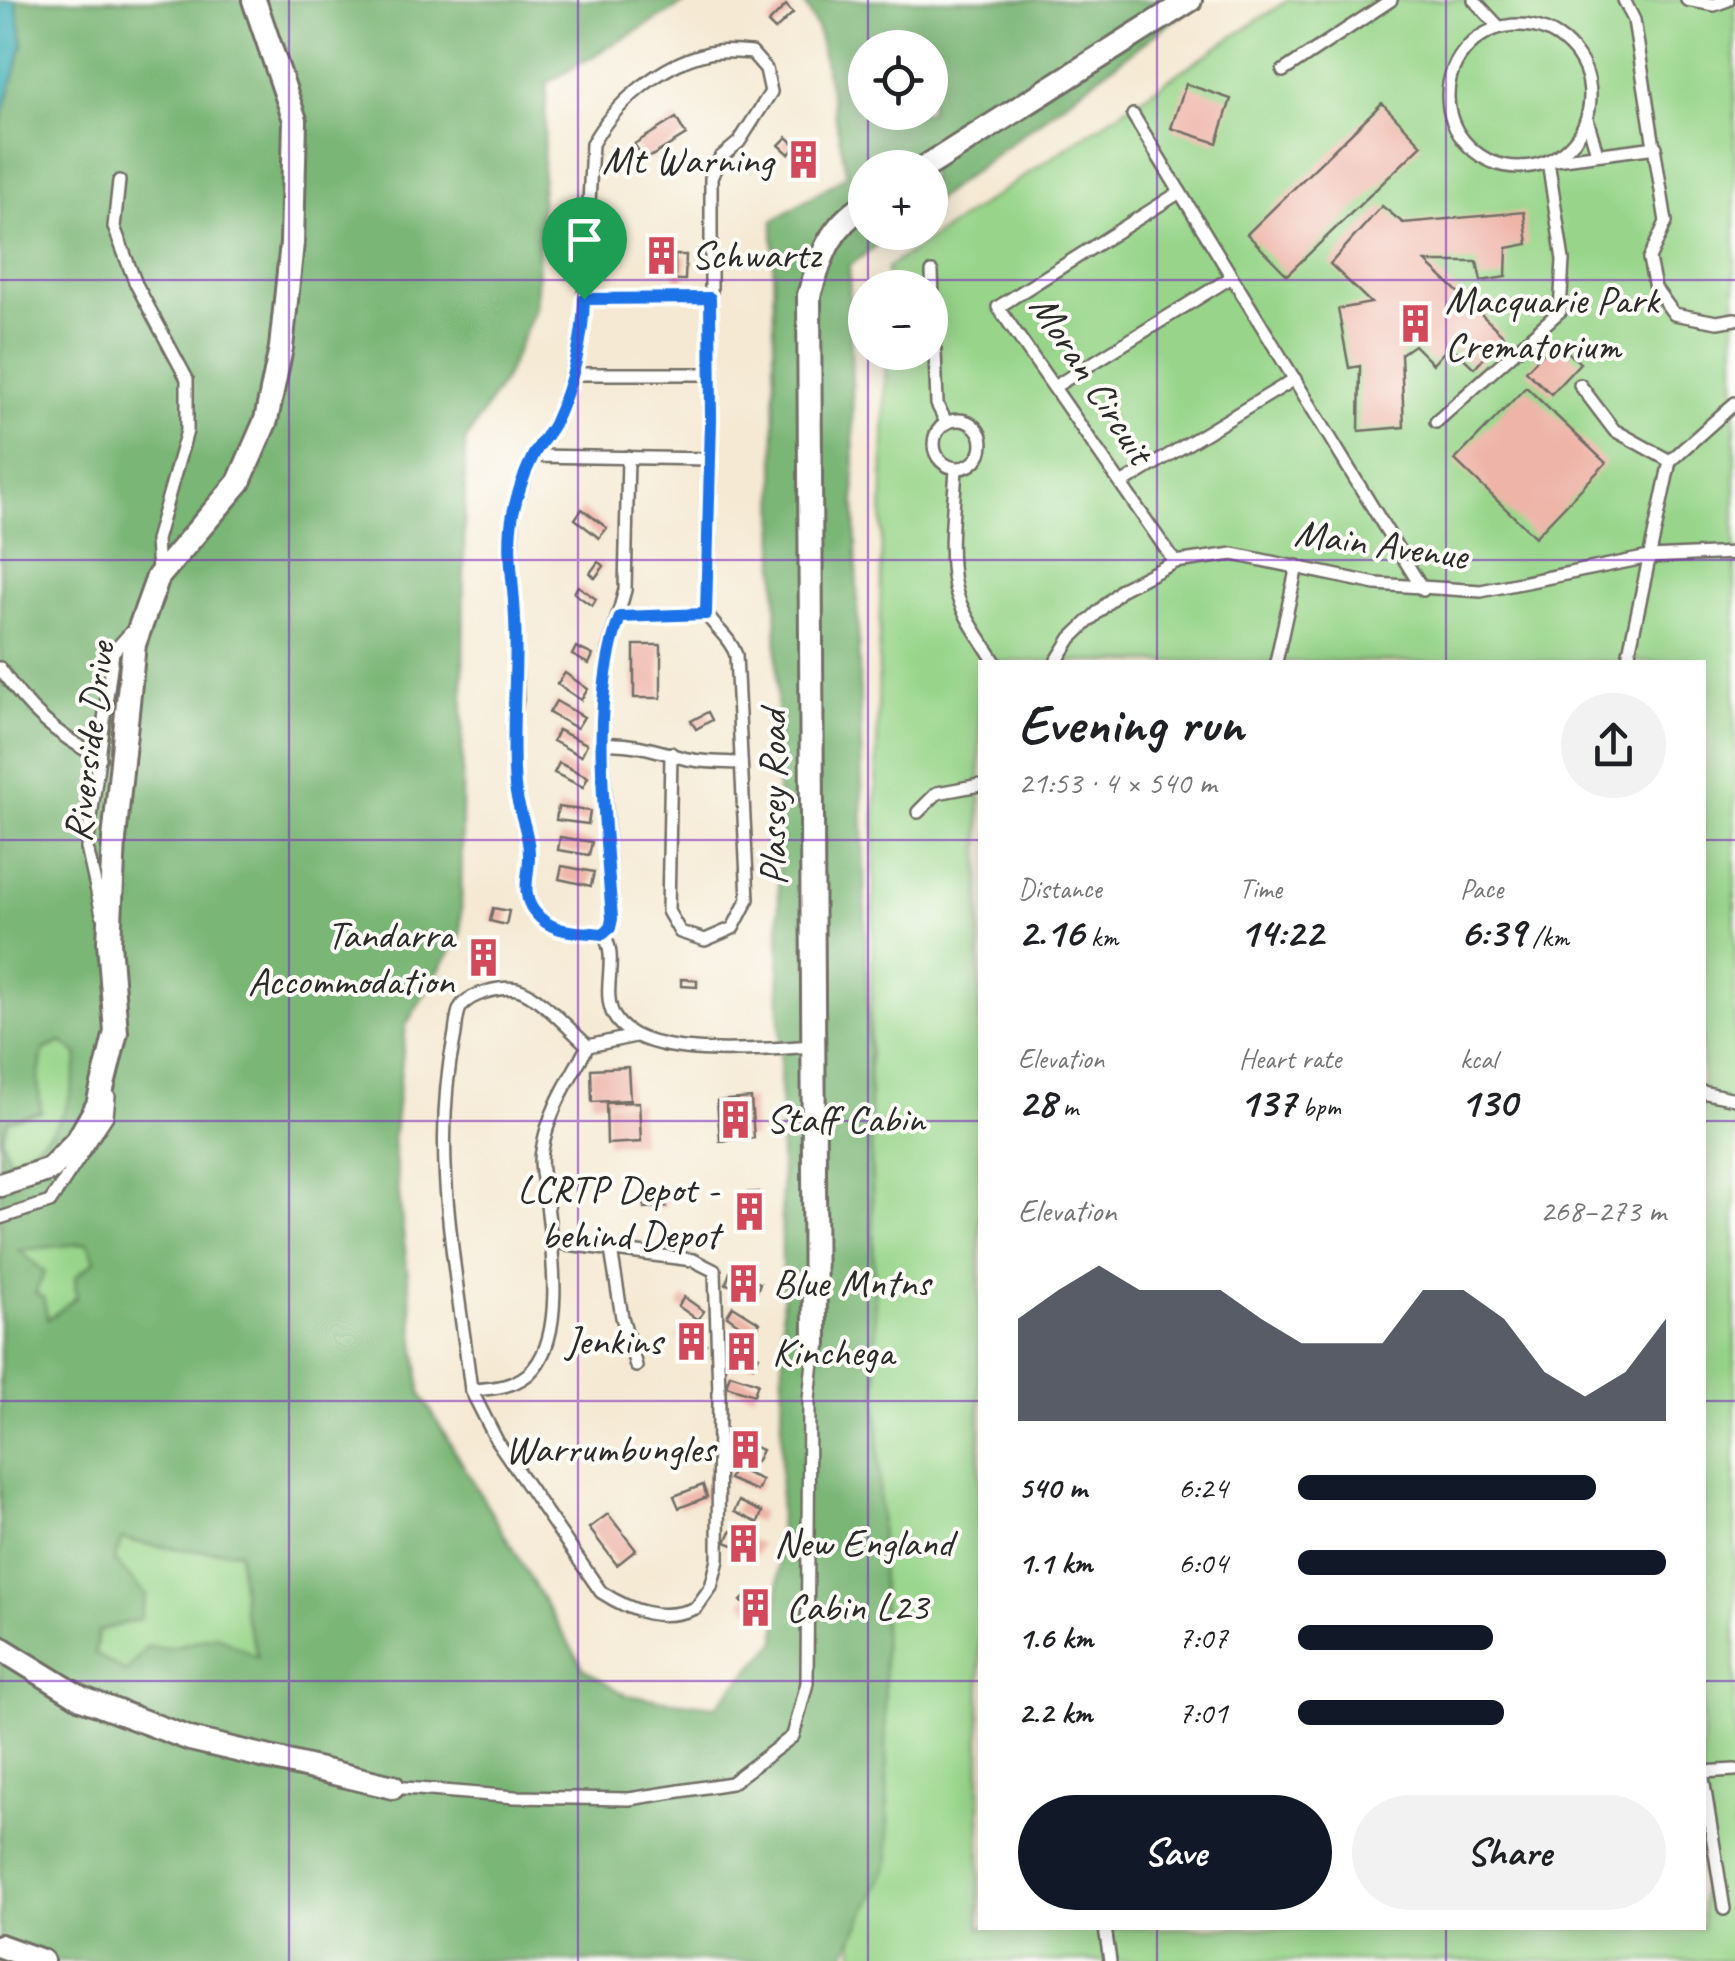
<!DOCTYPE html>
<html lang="en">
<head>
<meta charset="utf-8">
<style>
  :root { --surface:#fff; --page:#f2f2f2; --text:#202124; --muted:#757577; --accent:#111827 }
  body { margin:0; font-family:Caveat,sans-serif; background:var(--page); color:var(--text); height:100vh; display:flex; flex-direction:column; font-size:38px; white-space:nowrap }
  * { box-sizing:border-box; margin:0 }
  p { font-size:32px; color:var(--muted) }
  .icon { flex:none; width:55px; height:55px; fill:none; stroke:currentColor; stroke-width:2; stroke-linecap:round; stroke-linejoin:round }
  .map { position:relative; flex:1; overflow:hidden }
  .panel { position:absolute; left:978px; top:660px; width:728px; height:1270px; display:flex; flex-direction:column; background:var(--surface); border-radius:0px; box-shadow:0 5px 25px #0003 }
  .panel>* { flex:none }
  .buttons { position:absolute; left:848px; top:30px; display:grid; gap:20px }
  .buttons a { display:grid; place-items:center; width:100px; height:100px; border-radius:50%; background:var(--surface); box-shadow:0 5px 25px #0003; font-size:50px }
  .pin { position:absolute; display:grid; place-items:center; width:85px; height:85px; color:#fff; margin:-102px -42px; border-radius:50% 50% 50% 0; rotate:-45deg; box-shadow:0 0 10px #0007 }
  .pin .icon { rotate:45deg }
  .round { display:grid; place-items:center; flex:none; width:105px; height:105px; border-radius:52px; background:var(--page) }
  .head { display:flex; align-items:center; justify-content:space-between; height:170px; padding:0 40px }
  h1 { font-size:55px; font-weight:700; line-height:75px }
  .stats { display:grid; grid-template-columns:repeat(3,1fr); gap:15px; height:170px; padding:10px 40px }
  .stats div { display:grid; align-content:center }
  .stats b { font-size:42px; font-weight:700 }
  .stats small { font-size:28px; font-weight:400 }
  .stats p { font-size:28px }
  .chart { height:280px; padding:20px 40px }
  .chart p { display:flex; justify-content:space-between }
  .chart svg { width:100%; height:180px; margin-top:10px; fill:var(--accent); opacity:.7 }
  .action { display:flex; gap:20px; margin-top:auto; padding:20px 40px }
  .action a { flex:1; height:115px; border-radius:60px; background:var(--accent); color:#fff; font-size:40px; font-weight:700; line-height:115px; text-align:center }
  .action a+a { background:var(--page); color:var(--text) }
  ul { padding:0 40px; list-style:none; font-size:32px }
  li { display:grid; grid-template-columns:160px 120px 1fr; align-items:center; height:75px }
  li i { height:25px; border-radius:12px; background:var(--accent) }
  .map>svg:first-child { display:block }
</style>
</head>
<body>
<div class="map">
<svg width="1735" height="1961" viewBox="0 0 1735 1961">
  <rect width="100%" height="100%" fill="#fdfcf7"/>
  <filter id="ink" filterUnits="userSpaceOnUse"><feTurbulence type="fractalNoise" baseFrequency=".01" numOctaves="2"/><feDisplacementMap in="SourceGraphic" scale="20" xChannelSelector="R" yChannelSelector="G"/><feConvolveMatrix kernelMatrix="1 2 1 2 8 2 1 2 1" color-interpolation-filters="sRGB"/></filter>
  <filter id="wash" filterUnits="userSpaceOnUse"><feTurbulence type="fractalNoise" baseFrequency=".0048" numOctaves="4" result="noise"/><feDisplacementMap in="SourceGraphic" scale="40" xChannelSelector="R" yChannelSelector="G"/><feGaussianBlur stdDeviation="2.25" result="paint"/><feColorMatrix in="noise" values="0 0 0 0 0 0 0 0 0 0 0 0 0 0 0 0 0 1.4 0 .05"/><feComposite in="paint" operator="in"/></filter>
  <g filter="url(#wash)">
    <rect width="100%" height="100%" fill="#f5e9d3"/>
    <g fill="#98d58a" stroke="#62805a" stroke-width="2.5" fill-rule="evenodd">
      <path d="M1288 0H1735V1961H854L852 1846 886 353 930 352V288L887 287V268ZM980 662H1702V1928H980Z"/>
      <path d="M62 1042 78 1055C70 1111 61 1136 9 1161L2 1138 8 1120 41 1112 38 1082 43 1050Z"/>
      <path d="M88 1243 95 1261 76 1298 48 1320 18 1250Z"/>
      <path d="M122 1539C162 1549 198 1552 239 1551L244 1613 259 1659 216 1635 169 1648 146 1647 127 1673 95 1654 98 1631 140 1619 146 1595 113 1560Z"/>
    </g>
    <path fill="#7ab676" stroke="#527050" stroke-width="2.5" fill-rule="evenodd" d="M16 0H690L547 83 536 307 505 378 465 441 461 934 406 1025 393 1141 421 1394 584 1669 628 1696 716 1706 777 1641 783 1376 773 221 847 175 818 30 803 0H1200L930 204V168H865V232L893 233 849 266 889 1863 842 1961H0V125L23 44ZM865 48H930V112H865ZM62 1042 78 1055C70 1110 61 1136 9 1161L2 1138 8 1120 41 1112 38 1082 43 1050ZM88 1243 95 1261 75 1277 76 1298 48 1319 43 1297 35 1293 45 1272 19 1250ZM122 1539C162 1549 198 1552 239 1551L244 1613 258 1657 216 1635 170 1648 146 1647 126 1672 95 1654 98 1631 140 1619 146 1595 114 1560Z"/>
    <path fill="#3eafb6" stroke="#346d70" stroke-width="2.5" d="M0 0H16L23 44 0 125Z"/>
    <g id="blocks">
      <g fill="#eeb4a8">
        <path d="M786 5 793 13 775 30 768 23Z"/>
        <path d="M1186 84 1231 99 1217 143 1171 128Z"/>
        <path d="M1382 103 1422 145 1287 275 1247 234Z"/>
        <path d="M676 118 686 135 645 160 634 144Z"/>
        <path d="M787 137 797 146 789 154 779 145Z"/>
        <path d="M804 152 811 159 803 168 796 162Z"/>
        <path d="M1382 206 1403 223 1524 212 1528 244 1507 248 1506 277 1481 281 1477 262H1426L1504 336 1474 368 1450 345 1433 364 1414 345 1401 354 1404 427 1359 431 1360 366 1349 368 1338 309 1371 303 1330 264Z"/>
        <path d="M655 242H667V269H654Z"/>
        <path d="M675 255H686L685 280H675Z"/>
        <path d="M1555 340 1580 363 1551 394 1526 371Z"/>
        <path d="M1526 387 1606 463 1535 537 1455 460Z"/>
        <path d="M582 509 607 528 599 538 575 519Z"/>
        <path d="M598 562 604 566 595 578 590 573Z"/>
        <path d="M578 586 596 599 592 606 574 593Z"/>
        <rect x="634" y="645" width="27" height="53"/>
        <path d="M576 647 593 655 589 664 572 655Z"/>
        <path d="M565 673 588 689 581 700 557 684Z"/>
        <path d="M556 701 584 717 577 728 549 713Z"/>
        <path d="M708 712 712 720 696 729 691 721Z"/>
        <path d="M558 730 587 744 581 756 553 741Z"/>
        <path d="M559 763 588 777 583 787 554 773Z"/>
        <path d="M558 807 590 811 588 824 556 820Z"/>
        <path d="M560 837 592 842 589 855 558 850Z"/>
        <path d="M562 866 594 872 591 886 559 879Z"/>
        <path d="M493 908 509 911 506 925 490 921Z"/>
        <path d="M478 949 494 953 491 967 475 963Z"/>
        <path d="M681 979 697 980V987L681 986Z"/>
        <path d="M628 1067 630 1100 592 1102 591 1069Z"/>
        <path d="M751 1098 754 1138 720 1141 717 1101Z"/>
        <path d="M639 1102 641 1142 607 1144 606 1103Z"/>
        <path d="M666 1192V1207L644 1208 643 1193Z"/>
        <path d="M759 1192 761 1230 739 1231 737 1193Z"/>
        <path d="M730 1272 760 1283 756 1294 726 1284Z"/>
        <path d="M684 1297 704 1311 698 1320 678 1306Z"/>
        <path d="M733 1306 760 1323 753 1334 727 1316Z"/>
        <path d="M684 1328 706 1344 699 1353 677 1337Z"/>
        <path d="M732 1338 759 1356 753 1366 725 1348Z"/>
        <path d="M730 1374 758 1383 754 1395 726 1386Z"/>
        <path d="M734 1437 762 1450 756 1462 728 1448Z"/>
        <path d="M734 1468 762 1480 757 1491 729 1479Z"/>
        <path d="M703 1485 707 1497 679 1508 674 1496Z"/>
        <path d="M739 1501 762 1512 758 1523 734 1512Z"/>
        <path d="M608 1514 636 1550 617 1565 589 1528Z"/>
        <path d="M731 1531 761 1544 757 1554 726 1542Z"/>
        <path d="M749 1593 770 1613 762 1621 741 1601Z"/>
      </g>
    </g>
  </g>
  <g filter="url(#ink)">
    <use href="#blocks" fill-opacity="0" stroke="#726e66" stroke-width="2.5"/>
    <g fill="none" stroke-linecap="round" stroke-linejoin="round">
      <defs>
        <g id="service">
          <path d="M1474 0 1499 27"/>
          <path d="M1624 0 1634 20 1666 222 1649 259 1655 288 1674 314 1717 322 1735 319"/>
          <path d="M1687 0 1714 5 1728 0"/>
          <circle cx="1519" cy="96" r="71"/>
          <path d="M1283 71 1391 0"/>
          <path d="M1133 115 1423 590"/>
          <path d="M1587 119 1597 153"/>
          <path d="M119 181 114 227 136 284 187 379V431L156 540 158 572"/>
          <path d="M932 272 937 404 946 422"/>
          <path d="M584 299 710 298"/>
          <path d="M573 374H711"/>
          <path d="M1580 385 1614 430 1670 461"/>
          <path d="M1054 387 1232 277"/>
          <circle cx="958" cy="444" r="24"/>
          <path d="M1436 422 1560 311 1563 260 1548 161 1656 147"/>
          <path d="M533 456 710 459"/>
          <path d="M956 469C954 507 947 549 955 587 961 614 981 639 995 662"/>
          <path d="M1121 484 1295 379"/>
          <path d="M1175 562 998 307 1180 192"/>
          <path d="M620 617 706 613"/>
          <path d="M1056 662 1071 638 1122 589 1175 562 1233 554 1376 584 1481 591 1649 557 1735 553"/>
          <path d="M1276 662 1297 566"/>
          <path d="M1627 662 1670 461 1735 403"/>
          <path d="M0 668C28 710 55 734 100 758"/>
          <path d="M602 744C632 742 655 750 683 758 702 763 722 762 741 763"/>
          <path d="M671 753 668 911 680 932 705 940 733 928 748 899 736 655C729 636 716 630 706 613L711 420V178L720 158 739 142 771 92 766 69 752 53C737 52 719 50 705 54 660 65 614 104 592 144L583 321 575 361 563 402 552 427 533 456 514 508 510 563 515 620 517 699 512 729 513 760 515 790 530 856 526 894 532 909 554 928 603 934C620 958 600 990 614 1016 640 1063 766 1049 812 1046"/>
          <path d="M918 812 937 793 980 785"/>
          <path d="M102 914 87 848 113 652 131 632"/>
          <path d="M603 934 610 928 612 919 602 749 603 707 609 648 625 590 628 457"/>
          <path d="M588 1046C571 1031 538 994 517 989 501 986 468 994 460 1008 456 1016 456 1030 454 1039 430 1153 457 1275 471 1390 492 1389 519 1387 534 1368 566 1330 551 1242 546 1196 544 1182 539 1164 542 1151 547 1113 570 1078 588 1046L635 1036"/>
          <path d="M1702 1092 1735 1099"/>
          <path d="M0 1218 50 1202 107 1116 109 1096"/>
          <path d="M611 1250 622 1317 636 1366"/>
          <path d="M471 1390 497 1441 601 1592C632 1612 661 1622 696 1608L711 1587 718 1560 719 1392 715 1271 693 1260 551 1242"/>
          <path d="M393 1787 515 1797 629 1799 731 1783 793 1736 807 1683 809 1399 815 1343"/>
          <path d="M1724 1909 1702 1772 1735 1770"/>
          <path d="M1105 1928 1110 1961"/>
        </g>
        <g id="minor">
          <path d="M924 168 1190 0"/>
          <path d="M0 1185 50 1169 78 1140 98 1105 116 1032 109 942 114 840 134 644 158 577 239 482 266 420 281 348 292 243 295 120 254 0"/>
          <path d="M815 1343 809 295C821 257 829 227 865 205"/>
          <path d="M0 1648 81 1698 190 1739 393 1787"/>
          <path d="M0 1946 42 1961"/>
        </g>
      </defs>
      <use href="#service" stroke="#726e66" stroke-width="16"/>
      <use href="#minor" stroke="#726e66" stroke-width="28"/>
      <use href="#service" stroke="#fff" stroke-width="11"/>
      <use href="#minor" stroke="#fff" stroke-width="22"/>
    </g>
  </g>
  <g fill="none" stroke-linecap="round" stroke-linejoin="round" filter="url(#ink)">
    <defs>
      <path id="route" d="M710 298 711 420 706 614 620 617C588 700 606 830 612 919L610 928 603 934C577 931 552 935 534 911 520 893 530 874 529 853 529 830 517 809 515 786 510 730 518 675 515 619 514 584 506 549 513 513 517 495 525 472 533 456 539 444 548 435 554 424 572 385 583 342 584 299Z"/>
    </defs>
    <use href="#route" stroke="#fff" stroke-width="20"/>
    <use href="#route" stroke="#1a73e8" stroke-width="12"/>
  </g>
  <path fill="none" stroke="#7b2cbf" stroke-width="2.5" stroke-opacity="0.55" d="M289 0V1961M578 0V1961M868 0V48M1157 0V662M1446 0V662M868 112V168M868 232V288M0 280H1735M868 352V1961M0 560H1735M0 840H980M1702 840H1735M0 1121H980M1702 1121H1735M0 1401H980M1702 1401H1735M0 1681H980M1702 1681H1735M1157 1928V1961M1446 1928V1961"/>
  <defs>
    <symbol id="building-bare" viewBox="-9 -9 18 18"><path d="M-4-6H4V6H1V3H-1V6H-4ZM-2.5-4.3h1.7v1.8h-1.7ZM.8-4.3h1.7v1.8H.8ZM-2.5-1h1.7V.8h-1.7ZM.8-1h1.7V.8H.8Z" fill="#d1495b" stroke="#fdfcf7" stroke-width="2.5" paint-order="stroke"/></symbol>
  </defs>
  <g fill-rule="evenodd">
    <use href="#building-bare" x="776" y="132" width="55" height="55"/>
    <use href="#building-bare" x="634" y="228" width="55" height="55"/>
    <use href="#building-bare" x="1388" y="296" width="55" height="55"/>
    <use href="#building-bare" x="456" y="930" width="55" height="55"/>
    <use href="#building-bare" x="708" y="1092" width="55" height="55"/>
    <use href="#building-bare" x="722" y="1184" width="55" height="55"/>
    <use href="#building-bare" x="716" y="1256" width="55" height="55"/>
    <use href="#building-bare" x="664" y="1314" width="55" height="55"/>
    <use href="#building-bare" x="714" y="1324" width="55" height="55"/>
    <use href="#building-bare" x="718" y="1422" width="55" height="55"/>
    <use href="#building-bare" x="716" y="1516" width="55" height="55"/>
    <use href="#building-bare" x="728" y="1580" width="55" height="55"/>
  </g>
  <g text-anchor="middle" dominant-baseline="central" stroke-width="8" stroke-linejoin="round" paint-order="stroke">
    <g font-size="40" fill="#2b2b2b" stroke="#fdfcf7" text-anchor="start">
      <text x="773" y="160" text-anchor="end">Mt Warning</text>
      <text x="691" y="255">Schwartz</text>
      <text x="1445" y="300">Macquarie Park<tspan x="1445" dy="46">Crematorium</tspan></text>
      <text x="454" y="935" text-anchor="end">Tandarra<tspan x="454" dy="46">Accommodation</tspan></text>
      <text x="766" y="1119">Staff Cabin</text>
      <text x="719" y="1189" text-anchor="end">LCRTP Depot -<tspan x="719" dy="46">behind Depot</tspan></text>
      <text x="773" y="1283">Blue Mntns</text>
      <text x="662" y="1341" text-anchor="end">Jenkins</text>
      <text x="772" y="1352">Kinchega</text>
      <text x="715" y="1449" text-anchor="end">Warrumbungles</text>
      <text x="774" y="1543">New England</text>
      <text x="786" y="1607">Cabin L23</text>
    </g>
    <g font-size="40" fill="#2b2b2b" stroke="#fdfcf7">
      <text transform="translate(1092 379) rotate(57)">Moran Circuit</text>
      <text transform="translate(1381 544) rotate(8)">Main Avenue</text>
      <text transform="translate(89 742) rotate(-83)">Riverside Drive</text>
      <text transform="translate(773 798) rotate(-90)">Plassey Road</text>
    </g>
  </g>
</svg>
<div class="buttons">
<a><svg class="icon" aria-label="locate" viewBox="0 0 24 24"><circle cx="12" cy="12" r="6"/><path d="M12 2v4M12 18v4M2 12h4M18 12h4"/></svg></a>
<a>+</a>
<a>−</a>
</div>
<div class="pin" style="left:584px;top:299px;background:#1e9e55"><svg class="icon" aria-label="arrive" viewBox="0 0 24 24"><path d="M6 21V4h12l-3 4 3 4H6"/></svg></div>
<section class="panel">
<div class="head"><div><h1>Evening run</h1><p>21:53 · 4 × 540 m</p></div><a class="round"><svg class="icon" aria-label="share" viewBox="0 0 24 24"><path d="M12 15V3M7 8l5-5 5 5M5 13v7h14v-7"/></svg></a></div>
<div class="stats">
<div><p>Distance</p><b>2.16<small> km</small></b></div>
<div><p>Time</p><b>14:22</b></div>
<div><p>Pace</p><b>6:39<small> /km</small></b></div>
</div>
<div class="stats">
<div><p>Elevation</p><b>28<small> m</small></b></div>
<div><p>Heart rate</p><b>137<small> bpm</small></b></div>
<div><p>kcal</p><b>130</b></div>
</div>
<div class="chart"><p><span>Elevation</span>268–273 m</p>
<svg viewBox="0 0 160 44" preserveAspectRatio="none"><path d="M0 44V19L10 12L20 6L30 12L40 12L50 12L60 19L70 25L80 25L90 25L100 12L110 12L120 19L130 32L140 38L150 32L160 19V44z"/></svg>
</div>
<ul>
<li><b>540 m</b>6:24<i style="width:81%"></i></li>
<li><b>1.1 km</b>6:04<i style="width:100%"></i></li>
<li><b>1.6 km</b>7:07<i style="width:53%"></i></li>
<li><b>2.2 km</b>7:01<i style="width:56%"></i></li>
</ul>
<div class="action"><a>Save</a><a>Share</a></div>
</section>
</div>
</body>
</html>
